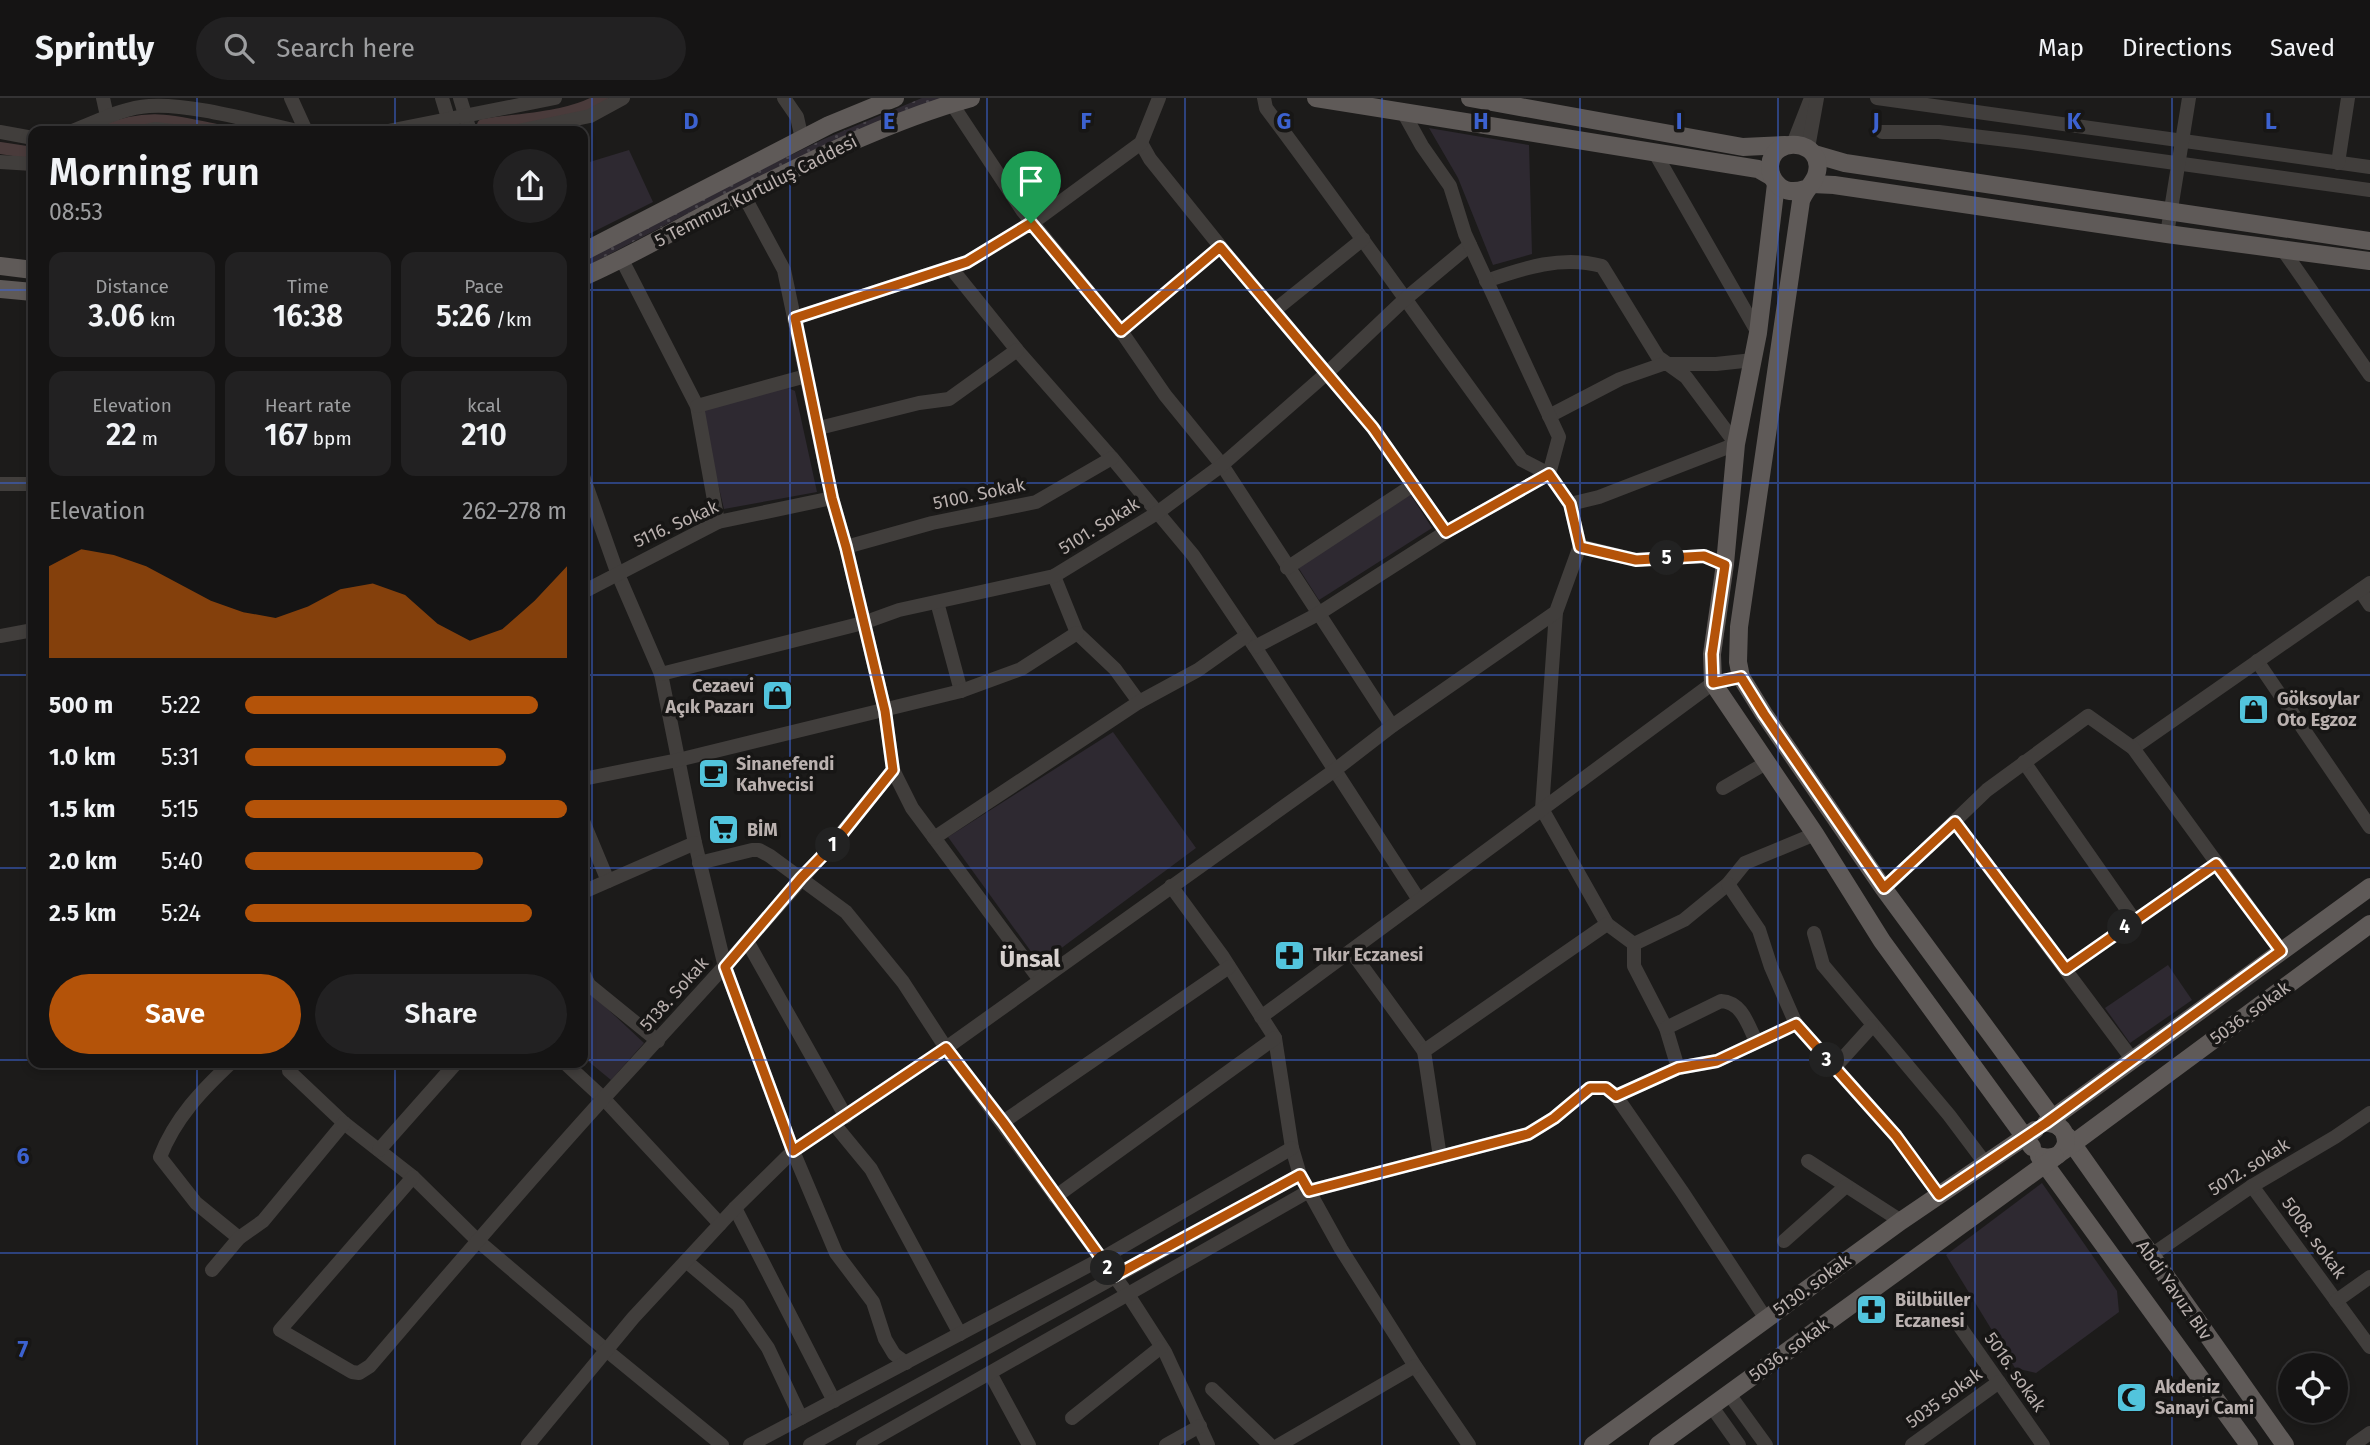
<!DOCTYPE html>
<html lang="en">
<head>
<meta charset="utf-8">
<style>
  :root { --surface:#151414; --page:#222122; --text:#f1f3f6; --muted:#9d9ea0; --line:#343334; --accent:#b45309 }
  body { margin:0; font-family:"Fira Sans",sans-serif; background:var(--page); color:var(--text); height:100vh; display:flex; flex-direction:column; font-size:26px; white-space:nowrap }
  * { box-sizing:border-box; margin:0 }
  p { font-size:23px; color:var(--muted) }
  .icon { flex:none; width:38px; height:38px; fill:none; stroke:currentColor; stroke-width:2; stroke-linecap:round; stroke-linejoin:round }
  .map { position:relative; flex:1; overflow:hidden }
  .panel { position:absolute; left:28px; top:28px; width:560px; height:942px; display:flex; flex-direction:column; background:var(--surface); border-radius:14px; box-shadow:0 4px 10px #0003,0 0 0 2px var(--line) }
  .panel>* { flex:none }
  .buttons { position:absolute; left:2278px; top:1255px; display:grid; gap:14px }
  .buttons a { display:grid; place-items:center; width:70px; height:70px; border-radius:50%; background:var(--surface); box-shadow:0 4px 10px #0003,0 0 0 2px var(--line); font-size:35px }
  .pin { position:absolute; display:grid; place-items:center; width:60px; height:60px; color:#fff; margin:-72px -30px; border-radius:50% 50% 50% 0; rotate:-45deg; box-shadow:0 0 7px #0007 }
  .pin .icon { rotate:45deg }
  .km { position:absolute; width:35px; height:35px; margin:-18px; border-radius:50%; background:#222; color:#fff; font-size:19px; line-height:35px; text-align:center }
  .round { display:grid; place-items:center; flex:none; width:74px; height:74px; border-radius:37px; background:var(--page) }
  .headline { display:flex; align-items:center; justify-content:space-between; height:119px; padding:0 21px }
  h1 { font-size:38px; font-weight:600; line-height:52px }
  .metrics { display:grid; grid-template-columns:repeat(3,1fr); gap:10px; height:119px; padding:7px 21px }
  .metrics div { display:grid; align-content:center; border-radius:14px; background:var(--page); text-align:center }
  .metrics b { font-size:30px; font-weight:600 }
  .metrics small { font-size:19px; font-weight:400 }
  .metrics p { font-size:19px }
  .chart { height:196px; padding:14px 21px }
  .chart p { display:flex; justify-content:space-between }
  .chart svg { width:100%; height:126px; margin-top:7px; fill:var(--accent); opacity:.7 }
  .action { display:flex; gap:14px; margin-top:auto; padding:14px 21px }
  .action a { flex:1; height:80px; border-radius:42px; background:var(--accent); color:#fff; font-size:28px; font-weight:600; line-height:80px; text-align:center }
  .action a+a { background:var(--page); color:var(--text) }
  ul { padding:0 21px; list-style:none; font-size:23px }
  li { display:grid; grid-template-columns:112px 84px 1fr; align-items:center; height:52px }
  li i { height:18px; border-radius:9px; background:var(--accent) }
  header { display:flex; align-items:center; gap:42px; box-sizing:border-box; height:98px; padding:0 35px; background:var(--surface); border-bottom:2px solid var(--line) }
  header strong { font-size:33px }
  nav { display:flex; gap:38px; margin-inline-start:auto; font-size:24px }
  .search { width:490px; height:63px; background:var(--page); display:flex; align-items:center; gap:18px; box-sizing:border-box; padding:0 24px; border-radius:38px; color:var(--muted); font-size:26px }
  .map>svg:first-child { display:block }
</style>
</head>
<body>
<header>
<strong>Sprintly</strong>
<div class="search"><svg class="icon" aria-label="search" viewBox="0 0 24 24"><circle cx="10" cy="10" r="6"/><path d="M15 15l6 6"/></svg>Search here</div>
<nav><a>Map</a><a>Directions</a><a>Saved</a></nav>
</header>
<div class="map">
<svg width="2370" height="1347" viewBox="0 0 2370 1347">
  <defs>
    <pattern id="grass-dots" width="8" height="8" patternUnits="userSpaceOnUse" patternTransform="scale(1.75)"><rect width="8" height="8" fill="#2e2931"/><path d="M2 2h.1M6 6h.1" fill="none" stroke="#4a464c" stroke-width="1.8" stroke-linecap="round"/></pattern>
  </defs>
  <rect width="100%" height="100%" fill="#1c1b1a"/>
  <path fill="url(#grass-dots)" d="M922 0H942L719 99 583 170V158L824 41Z"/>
  <g fill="#2e2931">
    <path d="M1429 30 1529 47 1532 156 1493 167 1458 80Z"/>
    <path d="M629 52 653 104 583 139V66Z"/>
    <path d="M786 289 795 293 817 394 724 411 701 316 703 312Z"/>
    <path d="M1409 394 1432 430 1319 502 1296 466Z"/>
    <path d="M1113 634 1196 750 1040 866 948 739Z"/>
    <path d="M2168 867 2192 902 2130 945 2105 910Z"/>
    <path d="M583 888 644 945 611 982 583 959Z"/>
    <path d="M2042 1085 2117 1193 2119 1214 2036 1275 2015 1270 1946 1157Z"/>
  </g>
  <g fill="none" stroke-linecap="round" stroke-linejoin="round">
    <g stroke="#4a3b3b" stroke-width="12">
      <path d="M483 27C518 21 573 20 602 0"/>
      <path d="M103 33C151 14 175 24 222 33"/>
      <path d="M0 50 33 55"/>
    </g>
    <g stroke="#413e3c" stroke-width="14">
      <path d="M103 0 107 18"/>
      <path d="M291 0 306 33"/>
      <path d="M442 0 452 33"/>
      <path d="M460 0 470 33"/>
      <path d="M784 0 797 19 802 41"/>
      <path d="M1264 0 1266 10C1353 126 1436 245 1522 362L1549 376"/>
      <path d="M1877 0 2370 69"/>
      <path d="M952 6 1022 112 1121 233 1165 297 1222 367 1392 628"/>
      <path d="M72 33C97 24 121 10 149 8 191 5 255 24 298 33"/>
      <path d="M146 33 155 31 172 33"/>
      <path d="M388 33 555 0"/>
      <path d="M518 33 590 18 623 0"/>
      <path d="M0 34 33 40"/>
      <path d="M1882 34H1939L2024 44 2370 92"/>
      <path d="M1141 45 1150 61 1224 153 1373 330 1446 434"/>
      <path d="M1793 46 1811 0"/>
      <path d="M1808 50 1817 0"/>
      <path d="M1655 55 1758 235"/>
      <path d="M0 64 33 66"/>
      <path d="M2338 65 2348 0"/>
      <path d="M743 96 784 172 832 400 846 449 885 613 893 672 912 710 1040 882"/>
      <path d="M2167 136 2189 0"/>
      <path d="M2283 152 2370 277"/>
      <path d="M622 162 697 308 718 424"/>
      <path d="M951 170 1017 252 1112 360 1193 457 1255 549 1419 802"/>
      <path d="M1486 183C1524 170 1562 157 1602 168L1658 259 1686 279 1736 346 1599 399 1570 406"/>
      <path d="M1275 212 1363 141"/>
      <path d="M795 220 967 164 1032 125 1141 45 1159 0"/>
      <path d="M1121 233 1220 149"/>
      <path d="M697 308 806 278"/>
      <path d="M1549 318 1620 281 1663 266H1716L1753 262"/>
      <path d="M819 330 919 305 949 301 1017 252"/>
      <path d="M583 378 617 474 661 576 695 745 725 869 793 1053 836 1155 873 1204 885 1241 894 1256 906 1265"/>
      <path d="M0 386H33"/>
      <path d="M1580 448 1636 462 1704 458 1725 466"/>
      <path d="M846 449 932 425 1036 404 1112 360"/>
      <path d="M1287 470 1413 387"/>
      <path d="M1054 478 1077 535 1115 571 1139 604"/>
      <path d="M2360 492 2370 507"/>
      <path d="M583 494 718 424 832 400"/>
      <path d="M937 504 961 593"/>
      <path d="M1556 514 1542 711 1607 826 1634 846 1684 822 1728 786 1745 765 1815 736"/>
      <path d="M0 538 33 532"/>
      <path d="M1255 549 1318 516 1446 434 1549 376"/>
      <path d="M2257 563 2370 729"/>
      <path d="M661 576 863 525 899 512 1054 478 1157 415 1222 367 1327 275 1404 202 1470 147"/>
      <path d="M2133 650 2370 485"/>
      <path d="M2024 664 2135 823"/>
      <path d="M583 681 678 662 961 593 1021 571 1077 535"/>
      <path d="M1723 690 1766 665"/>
      <path d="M583 723 608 783"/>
      <path d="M1955 724 2132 961"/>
      <path d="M934 740 1139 604 1198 572 1246 538"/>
      <path d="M699 765 752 752H759L770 758 846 814 903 884 946 950 1129 1198 1165 1254 1208 1347"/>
      <path d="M1728 786 1759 832 1771 869 1796 926 1896 1038 1939 1097"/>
      <path d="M1171 788 1223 859 1275 940 1292 1050 1300 1077 1341 1151 1415 1268 1469 1347"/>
      <path d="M1884 791 1987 692 2088 618 2133 650 2281 853"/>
      <path d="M583 794 695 745"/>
      <path d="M1814 835 1823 867 1949 1017 1985 1065"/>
      <path d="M747 843 846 1019"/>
      <path d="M1634 846V868L1666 930 1678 970"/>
      <path d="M1351 853 1424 953"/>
      <path d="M2066 871 2216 766"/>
      <path d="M583 875 589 887 658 943"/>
      <path d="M1261 919 1713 585 1741 579"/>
      <path d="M1666 930 1721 903C1742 904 1748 927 1756 943"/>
      <path d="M232 964C202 992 175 1020 160 1059L196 1105 239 1140"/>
      <path d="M289 964V973L344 1025 413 1079 477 1142 606 1252 722 1347"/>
      <path d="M564 964 604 1001 720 1126"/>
      <path d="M1834 970 1872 928"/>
      <path d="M1616 998 1678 970 1717 963 1796 926"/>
      <path d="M1003 1024 1229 869"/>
      <path d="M834 1026 871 1071 960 1236"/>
      <path d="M379 1052 457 964"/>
      <path d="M1440 1059 1424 953 1607 826"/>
      <path d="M1808 1063 1901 1123"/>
      <path d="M413 1079 280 1232 352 1274 359 1275 370 1268C447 1178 524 1088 603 1001 702 893 802 786 893 672"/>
      <path d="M2252 1088 2370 1249"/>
      <path d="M1055 1099 1275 940"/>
      <path d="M735 1110 834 1303"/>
      <path d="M1784 1143 1846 1088"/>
      <path d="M2150 1158 2252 1088 2335 1039 2370 1015"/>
      <path d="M686 1163 738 1207 768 1250 801 1320"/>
      <path d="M212 1172 239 1140 263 1123 344 1025"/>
      <path d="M2336 1203 2370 1179"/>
      <path d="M1956 1223 2043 1347"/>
      <path d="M990 1275 1029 1347"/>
      <path d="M1212 1291 1270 1347"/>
      <path d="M1729 1296 1766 1347"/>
      <path d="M1712 1309 1739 1347"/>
      <path d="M1072 1320 1161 1249"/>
      <path d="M528 1347 633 1220 735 1110 793 1053 946 950 1335 672 1392 628 1556 514 1580 448 1570 406 1549 376 1559 339 1465 136 1450 88 1422 48 1402 12"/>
      <path d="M750 1347 1101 1161 1292 1050"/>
      <path d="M810 1347 1300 1077"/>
      <path d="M863 1347 1309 1093 1528 1036 1554 1020 1590 990H1606L1616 998 1683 1095 1766 1221"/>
      <path d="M1166 1347 1200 1328"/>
      <path d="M1279 1347 1415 1268"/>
      <path d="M1912 1347 1999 1284"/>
      <path d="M2353 1347 2370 1335"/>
    </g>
    <g stroke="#5f5a58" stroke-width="18">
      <path d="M1316 0 1758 71 1772 79"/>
      <path d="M1470 0 1743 49 1785 47"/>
      <path d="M1814 56 1845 65 2370 143"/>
      <path d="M1776 86 1758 235 1736 346 1725 466 1712 556 1713 585 1815 736 1882 843 2032 1049"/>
      <path d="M1812 86 1834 87 2167 136 2370 163"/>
      <path d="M1805 91C1796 94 1787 95 1779 88 1773 83 1770 76 1770 68 1772 36 1824 42 1817 74 1815 85 1805 91 1801 103L1739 529 1738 564 1741 579 1764 616 1884 791 2059 1029"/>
      <path d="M583 154 829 27 895 0"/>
      <path d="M0 168 33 172"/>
      <path d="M583 179C638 155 690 123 744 96 817 59 892 22 971 0"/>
      <path d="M0 191 33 194"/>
      <path d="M2046 1025 2370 789"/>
      <path d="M2067 1038 2285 1347"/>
      <path d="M2063 1053 2370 826"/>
      <path d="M2039 1058 2249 1347"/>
      <path d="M2044 1059C2055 1061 2063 1056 2066 1045 2066 1033 2060 1026 2049 1025"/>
      <path d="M1593 1347 1901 1123 2035 1032"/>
      <path d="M1658 1347 2055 1059"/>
    </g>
  </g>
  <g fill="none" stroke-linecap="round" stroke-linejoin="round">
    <defs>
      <path id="route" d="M1031 125 1121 233 1220 149 1373 330 1446 434 1549 376 1570 406 1580 449 1636 462 1704 458 1725 467 1712 556 1713 585 1741 579 1764 616 1884 790 1955 724 2066 871 2216 766 2281 853 2046 1025 1939 1097 1896 1038 1796 926 1717 963 1678 970 1616 998 1606 990H1590L1554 1020 1528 1036 1309 1093 1300 1077 1114 1178 1003 1024 946 950 793 1053 725 869 801 780 832 748 893 672 885 613 846 449 832 400 795 220 967 164Z"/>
    </defs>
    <use href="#route" stroke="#fff" stroke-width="14"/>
    <use href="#route" stroke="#b45309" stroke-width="9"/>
  </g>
  <path fill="none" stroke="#3c62d0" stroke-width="2" stroke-opacity="0.55" d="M197 0V33M395 0V33M592 0V1347M790 0V1347M987 0V1347M1185 0V1347M1382 0V1347M1580 0V1347M1778 0V1347M1975 0V1347M2172 0V1347M0 192H33M583 192H2370M0 385H33M583 385H2370M0 577H33M583 577H2370M0 770H33M583 770H2370M0 962H33M583 962H2370M197 964V1347M395 964V1347M0 1155H2370"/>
  <defs>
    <symbol id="shop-square" viewBox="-11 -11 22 22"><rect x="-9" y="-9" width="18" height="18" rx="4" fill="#52c4dd" stroke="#171615"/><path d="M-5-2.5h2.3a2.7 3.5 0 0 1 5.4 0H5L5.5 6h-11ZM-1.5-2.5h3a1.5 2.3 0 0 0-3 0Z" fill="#111"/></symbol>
    <symbol id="cafe-square" viewBox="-11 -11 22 22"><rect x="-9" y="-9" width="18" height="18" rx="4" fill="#52c4dd" stroke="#171615"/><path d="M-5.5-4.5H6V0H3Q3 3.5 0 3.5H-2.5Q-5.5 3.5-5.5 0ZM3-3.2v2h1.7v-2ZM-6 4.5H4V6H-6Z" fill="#111"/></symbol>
    <symbol id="supermarket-square" viewBox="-11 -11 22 22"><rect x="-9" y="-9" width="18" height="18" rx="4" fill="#52c4dd" stroke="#171615"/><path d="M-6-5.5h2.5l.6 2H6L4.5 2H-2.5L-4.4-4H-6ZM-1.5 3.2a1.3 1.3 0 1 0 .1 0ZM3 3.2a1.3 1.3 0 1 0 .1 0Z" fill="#111"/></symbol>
    <symbol id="pharmacy-square" viewBox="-11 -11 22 22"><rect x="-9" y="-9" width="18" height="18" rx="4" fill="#52c4dd" stroke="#171615"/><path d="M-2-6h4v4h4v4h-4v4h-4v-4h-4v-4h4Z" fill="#111"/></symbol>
    <symbol id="mosque-square" viewBox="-11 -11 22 22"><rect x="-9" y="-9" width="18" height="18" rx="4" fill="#52c4dd" stroke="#171615"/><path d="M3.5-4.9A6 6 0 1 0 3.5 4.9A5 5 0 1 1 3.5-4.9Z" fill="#111"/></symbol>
  </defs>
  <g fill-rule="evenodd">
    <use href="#shop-square" x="760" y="580" width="35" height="35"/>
    <use href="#shop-square" x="2236" y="594" width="35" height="35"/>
    <use href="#cafe-square" x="696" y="658" width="35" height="35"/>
    <use href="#supermarket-square" x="706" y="714" width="35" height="35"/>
    <use href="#pharmacy-square" x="1272" y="840" width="35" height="35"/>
    <use href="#pharmacy-square" x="1854" y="1194" width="35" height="35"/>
    <use href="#mosque-square" x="2114" y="1282" width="35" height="35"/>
  </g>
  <g text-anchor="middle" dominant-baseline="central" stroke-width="7" stroke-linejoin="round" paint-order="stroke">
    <g font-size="18" fill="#bab1af" stroke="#171615">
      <text transform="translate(756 93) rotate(-27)">5 Temmuz Kurtuluş Caddesi</text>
      <text transform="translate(979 396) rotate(-12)">5100. Sokak</text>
      <text transform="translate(676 426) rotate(-24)">5116. Sokak</text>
      <text transform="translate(1099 428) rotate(-32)">5101. Sokak</text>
      <text transform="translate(674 896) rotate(-48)">5138. Sokak</text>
      <text transform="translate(2250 915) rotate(-36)">5036. sokak</text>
      <text transform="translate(2249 1069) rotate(-32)">5012. sokak</text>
      <text transform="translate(2314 1140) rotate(54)">5008. sokak</text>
      <text transform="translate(1812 1187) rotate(-36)">5130. sokak</text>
      <text transform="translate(2174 1192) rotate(55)">Abdi Yavuz Blv</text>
      <text transform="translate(1789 1252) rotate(-36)">5036. sokak</text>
      <text transform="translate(2015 1274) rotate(55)">5016. sokak</text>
      <text transform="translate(1944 1300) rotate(-36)">5035 sokak</text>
    </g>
    <g font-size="18" font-weight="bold" fill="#bab1af" stroke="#171615" text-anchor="start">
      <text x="754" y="588" text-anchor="end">Cezaevi<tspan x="754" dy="21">Açık Pazarı</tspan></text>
      <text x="2277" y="601">Göksoylar<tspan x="2277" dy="21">Oto Egzoz</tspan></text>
      <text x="736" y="666">Sinanefendi<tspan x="736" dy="21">Kahvecisi</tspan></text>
      <text x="747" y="732">BİM</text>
      <text x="1313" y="857">Tıkır Eczanesi</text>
      <text x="1895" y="1202">Bülbüller<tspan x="1895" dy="21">Eczanesi</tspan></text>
      <text x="2155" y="1289">Akdeniz<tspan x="2155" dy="21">Sanayi Cami</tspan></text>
    </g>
    <g font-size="24" font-weight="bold" fill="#d7d1cf" stroke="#171615">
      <text x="1030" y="861">Ünsal</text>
    </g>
  </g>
  <g font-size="23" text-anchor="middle" font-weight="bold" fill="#3c62d0" stroke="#171615" stroke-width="7" stroke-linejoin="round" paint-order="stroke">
    <text x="691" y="31">D</text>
    <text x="889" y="31">E</text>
    <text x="1086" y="31">F</text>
    <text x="1284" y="31">G</text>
    <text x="1481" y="31">H</text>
    <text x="1679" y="31">I</text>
    <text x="1876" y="31">J</text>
    <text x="2074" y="31">K</text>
    <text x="2271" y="31">L</text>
    <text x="23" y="1066">6</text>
    <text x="23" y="1259">7</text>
  </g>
</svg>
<div class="buttons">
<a><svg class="icon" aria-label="locate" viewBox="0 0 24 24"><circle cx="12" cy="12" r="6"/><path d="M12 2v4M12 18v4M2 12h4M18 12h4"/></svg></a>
</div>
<div class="pin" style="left:1031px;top:125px;background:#1e9e55"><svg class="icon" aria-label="arrive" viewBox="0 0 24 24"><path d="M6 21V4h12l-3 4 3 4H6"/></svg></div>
<b class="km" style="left:833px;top:747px">1</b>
<b class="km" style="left:1108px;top:1170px">2</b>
<b class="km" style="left:1827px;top:962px">3</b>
<b class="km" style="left:2125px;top:829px">4</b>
<b class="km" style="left:1667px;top:460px">5</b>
<section class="panel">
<div class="headline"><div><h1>Morning run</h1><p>08:53</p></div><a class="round"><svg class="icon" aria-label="share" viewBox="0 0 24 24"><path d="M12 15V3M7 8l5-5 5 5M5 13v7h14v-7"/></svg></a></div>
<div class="metrics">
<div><p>Distance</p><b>3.06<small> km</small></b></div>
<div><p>Time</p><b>16:38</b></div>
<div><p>Pace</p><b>5:26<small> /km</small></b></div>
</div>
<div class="metrics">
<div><p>Elevation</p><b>22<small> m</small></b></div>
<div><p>Heart rate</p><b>167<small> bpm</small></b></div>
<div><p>kcal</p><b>210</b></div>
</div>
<div class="chart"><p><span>Elevation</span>262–278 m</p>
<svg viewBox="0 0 160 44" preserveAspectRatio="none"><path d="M0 44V12L10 6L20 8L30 12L40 18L50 24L60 28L70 30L80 26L90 20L100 18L110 22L120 32L130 38L140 34L150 24L160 12V44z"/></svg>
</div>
<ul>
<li><b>500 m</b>5:22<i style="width:91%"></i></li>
<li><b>1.0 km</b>5:31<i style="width:81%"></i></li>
<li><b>1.5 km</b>5:15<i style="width:100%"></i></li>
<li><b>2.0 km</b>5:40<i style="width:74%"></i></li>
<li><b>2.5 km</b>5:24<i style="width:89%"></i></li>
</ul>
<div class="action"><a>Save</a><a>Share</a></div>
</section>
</div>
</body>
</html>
